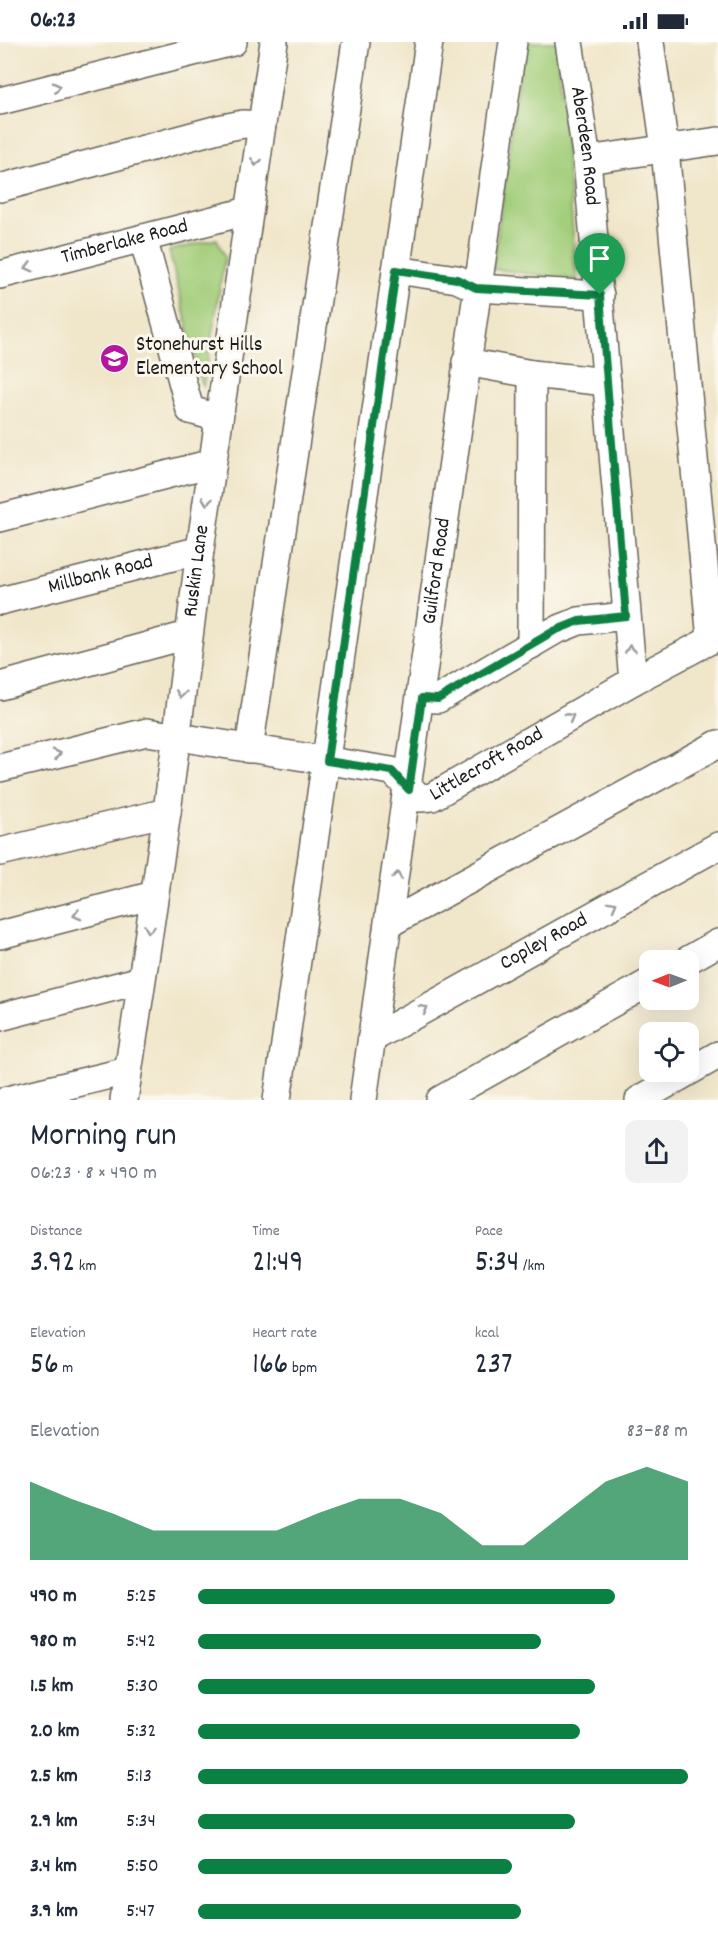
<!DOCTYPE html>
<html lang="en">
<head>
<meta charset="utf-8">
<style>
  :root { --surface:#fff; --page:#f2f2f3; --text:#1f2937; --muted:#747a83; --accent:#0b8043 }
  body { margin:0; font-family:Dekko,sans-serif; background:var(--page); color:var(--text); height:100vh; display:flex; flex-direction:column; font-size:22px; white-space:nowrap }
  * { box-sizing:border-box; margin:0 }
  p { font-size:20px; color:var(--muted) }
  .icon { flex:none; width:33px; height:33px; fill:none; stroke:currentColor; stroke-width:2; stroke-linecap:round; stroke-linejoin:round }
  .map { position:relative; height:1058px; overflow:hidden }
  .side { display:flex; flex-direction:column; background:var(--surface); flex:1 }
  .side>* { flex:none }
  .needle { width:39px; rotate:269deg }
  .controls { position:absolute; left:639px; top:908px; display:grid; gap:12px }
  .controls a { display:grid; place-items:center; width:60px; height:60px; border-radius:12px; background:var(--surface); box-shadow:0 6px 24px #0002; font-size:30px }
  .pin { position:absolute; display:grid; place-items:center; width:51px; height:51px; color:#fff; margin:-62px -26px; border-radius:50% 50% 50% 0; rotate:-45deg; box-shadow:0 0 6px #0007 }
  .pin .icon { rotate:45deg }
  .round { display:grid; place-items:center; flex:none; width:63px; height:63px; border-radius:12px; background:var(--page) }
  .summary { display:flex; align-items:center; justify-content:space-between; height:102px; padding:0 30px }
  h1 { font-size:33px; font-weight:600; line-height:45px }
  .figures { display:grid; grid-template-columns:repeat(3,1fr); gap:9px; height:102px; padding:6px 30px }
  .figures div { display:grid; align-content:center }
  .figures b { font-size:30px; font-weight:600 }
  .figures small { font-size:16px; font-weight:400 }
  .figures p { font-size:16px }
  .chart { height:168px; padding:12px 30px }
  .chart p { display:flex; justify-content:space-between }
  .chart svg { width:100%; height:108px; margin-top:6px; fill:var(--accent); opacity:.7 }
  ul { padding:0 30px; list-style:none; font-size:20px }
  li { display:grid; grid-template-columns:96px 72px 1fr; align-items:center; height:45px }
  li i { height:15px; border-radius:8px; background:var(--accent) }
  .status { display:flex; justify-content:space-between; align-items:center; height:42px; padding:0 30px; background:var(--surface); direction:ltr }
  .status svg { height:16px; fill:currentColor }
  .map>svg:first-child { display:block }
</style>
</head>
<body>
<div class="status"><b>06:23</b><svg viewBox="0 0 49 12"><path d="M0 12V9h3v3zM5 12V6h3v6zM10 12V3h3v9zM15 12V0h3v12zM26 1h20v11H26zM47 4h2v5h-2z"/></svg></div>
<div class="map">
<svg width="718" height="1058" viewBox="0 0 718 1058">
  <rect width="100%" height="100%" fill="#fbf7ec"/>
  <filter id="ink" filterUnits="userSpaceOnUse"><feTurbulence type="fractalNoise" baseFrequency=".0167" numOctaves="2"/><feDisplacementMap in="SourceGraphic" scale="12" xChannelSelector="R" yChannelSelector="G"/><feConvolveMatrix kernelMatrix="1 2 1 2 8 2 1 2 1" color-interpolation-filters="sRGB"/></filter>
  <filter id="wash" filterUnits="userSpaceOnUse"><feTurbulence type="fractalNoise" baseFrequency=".008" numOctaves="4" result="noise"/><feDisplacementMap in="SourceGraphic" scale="24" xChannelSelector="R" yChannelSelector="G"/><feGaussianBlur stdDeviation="1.35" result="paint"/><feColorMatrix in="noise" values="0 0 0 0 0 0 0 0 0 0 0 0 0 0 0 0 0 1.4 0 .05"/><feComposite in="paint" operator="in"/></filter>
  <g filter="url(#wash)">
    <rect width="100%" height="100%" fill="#f0e6ca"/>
    <g fill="#a3ce7a" stroke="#60754b" stroke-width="1.5">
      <path d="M523 0H557L577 238 493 227Z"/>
      <path d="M217 197 225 215 203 347 169 209Z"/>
    </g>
  </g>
  <g filter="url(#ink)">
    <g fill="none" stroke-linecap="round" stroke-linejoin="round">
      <defs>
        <g id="minor">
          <path id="s1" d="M569 0 587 118 633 639"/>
          <path d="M650 0 665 107 711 598"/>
          <path d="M0 59 233 0"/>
          <path d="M587 118 718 99"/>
          <path d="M0 146 218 87 243 82 262 83"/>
          <path d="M143 196 190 368 219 376"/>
          <path d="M396 228 457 237 476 246 600 253"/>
          <path id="s2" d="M0 233 248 169"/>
          <path d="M466 320 532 332 607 340"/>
          <path d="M0 476 212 421"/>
          <path id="s3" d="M0 559 200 508"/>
          <path d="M531 603 532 332"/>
          <path d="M0 644 188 593"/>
          <path d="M422 656 438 657 554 589 579 579 626 574"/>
          <path d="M249 707 356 0"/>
          <path id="s4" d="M0 726 147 690 392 729 420 756 432 755 633 639 718 594"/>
          <path d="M0 810 167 770"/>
          <path d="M390 881 718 702"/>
          <path d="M0 893 154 853"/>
          <path d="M688 918 718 901"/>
          <path d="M0 975 141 938"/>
          <path id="s5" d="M373 996 718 804"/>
          <path d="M7 1058 127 1029"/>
          <path id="s6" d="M124 1058 167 770 200 508 274 0"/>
          <path d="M277 1058 429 0"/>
          <path id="s7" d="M363 1058C415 706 460 352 513 0"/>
          <path d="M440 1058 650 940"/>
          <path d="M639 1058 718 1013"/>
        </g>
      </defs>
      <use href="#minor" stroke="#666359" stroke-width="30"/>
      <use href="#minor" stroke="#fff" stroke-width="27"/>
    </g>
    <defs><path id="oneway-chevron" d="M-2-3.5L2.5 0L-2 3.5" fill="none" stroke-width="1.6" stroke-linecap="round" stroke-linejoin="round" transform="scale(1.5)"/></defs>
    <g stroke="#999">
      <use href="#oneway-chevron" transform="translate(57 45) rotate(-14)"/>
      <use href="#oneway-chevron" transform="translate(256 120) rotate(99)"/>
      <use href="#oneway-chevron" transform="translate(29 225) rotate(165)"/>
      <use href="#oneway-chevron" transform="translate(207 459) rotate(98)"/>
      <use href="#oneway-chevron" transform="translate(630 607) rotate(-96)"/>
      <use href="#oneway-chevron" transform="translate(181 652) rotate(97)"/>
      <use href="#oneway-chevron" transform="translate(570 675) rotate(-30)"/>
      <use href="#oneway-chevron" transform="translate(57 712) rotate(-14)"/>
      <use href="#oneway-chevron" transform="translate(397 834) rotate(-82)"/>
      <use href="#oneway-chevron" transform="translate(613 863) rotate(-29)"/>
      <use href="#oneway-chevron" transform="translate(77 873) rotate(165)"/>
      <use href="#oneway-chevron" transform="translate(149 887) rotate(99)"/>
      <use href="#oneway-chevron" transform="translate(424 967) rotate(-29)"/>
    </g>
  </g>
  <g fill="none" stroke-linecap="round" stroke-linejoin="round" filter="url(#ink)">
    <defs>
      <path id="route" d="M396 228 457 237 476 246 600 253 626 574 579 579 554 589 438 657 422 656 409 748 392 729 327 719Z"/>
    </defs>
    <use href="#route" stroke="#fff" stroke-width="12"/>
    <use href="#route" stroke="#0b8043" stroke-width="8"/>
  </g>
  <defs>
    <symbol id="school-disc" viewBox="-11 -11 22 22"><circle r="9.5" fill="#b5179e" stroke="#fbf7ec"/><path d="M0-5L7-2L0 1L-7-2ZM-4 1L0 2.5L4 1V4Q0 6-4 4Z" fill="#fff"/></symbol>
  </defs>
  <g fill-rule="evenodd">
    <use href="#school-disc" x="98" y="300" width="33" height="33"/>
  </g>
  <g text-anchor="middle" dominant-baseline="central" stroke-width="6" stroke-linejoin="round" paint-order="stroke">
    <g font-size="21" fill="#1c1c1c" stroke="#fbf7ec">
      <text stroke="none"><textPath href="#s1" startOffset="105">Aberdeen Road</textPath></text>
      <text stroke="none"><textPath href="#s2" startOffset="129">Timberlake Road</textPath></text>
      <text stroke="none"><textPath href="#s6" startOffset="534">Ruskin Lane</textPath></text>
      <text stroke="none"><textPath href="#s7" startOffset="534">Guilford Road</textPath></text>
      <text stroke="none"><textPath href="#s3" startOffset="104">Millbank Road</textPath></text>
      <text stroke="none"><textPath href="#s4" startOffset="514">Littlecroft Road</textPath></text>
      <text stroke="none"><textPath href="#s5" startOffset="196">Copley Road</textPath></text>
    </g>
    <g font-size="21" fill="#1c1c1c" stroke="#fbf7ec" text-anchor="start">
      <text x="136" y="304">Stonehurst Hills<tspan x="136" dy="24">Elementary School</tspan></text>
    </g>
  </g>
</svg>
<div class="controls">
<a><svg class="needle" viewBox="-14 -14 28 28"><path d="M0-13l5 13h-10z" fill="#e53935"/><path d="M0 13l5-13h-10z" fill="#747a83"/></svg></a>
<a><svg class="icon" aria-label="locate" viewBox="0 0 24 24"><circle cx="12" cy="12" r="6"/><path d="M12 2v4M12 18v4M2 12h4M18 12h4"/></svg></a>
</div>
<div class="pin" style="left:600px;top:253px;background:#1e9e55"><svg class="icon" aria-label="arrive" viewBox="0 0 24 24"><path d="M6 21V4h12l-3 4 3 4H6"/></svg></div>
</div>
<section class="side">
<div class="summary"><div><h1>Morning run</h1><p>06:23 · 8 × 490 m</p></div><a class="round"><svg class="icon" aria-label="share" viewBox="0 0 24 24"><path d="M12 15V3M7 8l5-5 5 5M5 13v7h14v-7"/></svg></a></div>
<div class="figures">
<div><p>Distance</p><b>3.92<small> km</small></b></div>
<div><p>Time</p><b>21:49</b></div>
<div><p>Pace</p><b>5:34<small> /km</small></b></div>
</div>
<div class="figures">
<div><p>Elevation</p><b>56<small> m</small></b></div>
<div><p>Heart rate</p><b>166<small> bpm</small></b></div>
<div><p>kcal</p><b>237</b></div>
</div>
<div class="chart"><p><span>Elevation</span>83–88 m</p>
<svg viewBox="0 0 160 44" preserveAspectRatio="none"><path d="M0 44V12L10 19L20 25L30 32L40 32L50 32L60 32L70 25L80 19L90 19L100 25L110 38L120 38L130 25L140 12L150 6L160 12V44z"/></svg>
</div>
<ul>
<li><b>490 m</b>5:25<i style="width:85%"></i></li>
<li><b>980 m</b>5:42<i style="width:70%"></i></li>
<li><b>1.5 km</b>5:30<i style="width:81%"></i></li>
<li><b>2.0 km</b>5:32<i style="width:78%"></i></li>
<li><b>2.5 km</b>5:13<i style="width:100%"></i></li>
<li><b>2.9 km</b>5:34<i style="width:77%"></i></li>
<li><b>3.4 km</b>5:50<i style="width:64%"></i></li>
<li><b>3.9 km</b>5:47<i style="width:66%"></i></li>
</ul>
</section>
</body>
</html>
